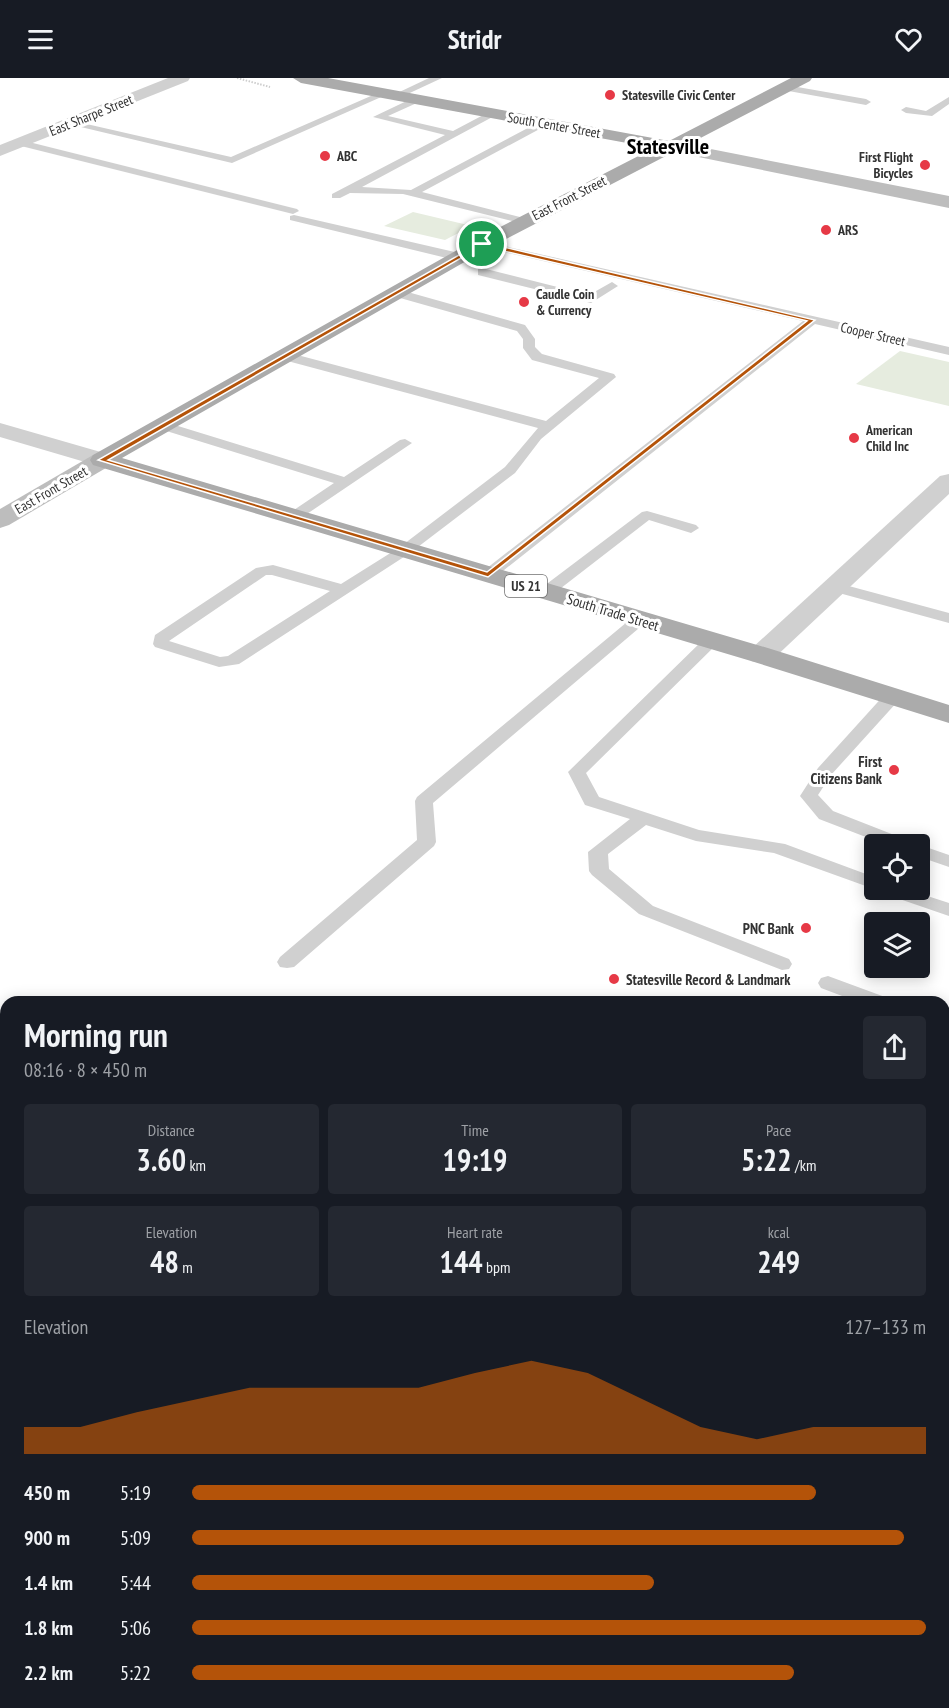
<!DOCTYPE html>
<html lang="en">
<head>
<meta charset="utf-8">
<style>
  :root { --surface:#171b24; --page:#242831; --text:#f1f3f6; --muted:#9ea1a6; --accent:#b45309 }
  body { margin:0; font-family:"PT Sans Narrow",sans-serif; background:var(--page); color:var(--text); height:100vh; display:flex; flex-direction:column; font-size:22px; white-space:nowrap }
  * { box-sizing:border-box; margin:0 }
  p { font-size:20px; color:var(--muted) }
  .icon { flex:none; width:33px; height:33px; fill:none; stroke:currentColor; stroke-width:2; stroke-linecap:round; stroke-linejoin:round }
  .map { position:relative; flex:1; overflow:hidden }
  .details { position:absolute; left:0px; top:918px; width:950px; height:712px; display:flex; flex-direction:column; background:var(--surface); border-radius:18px 18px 0 0; box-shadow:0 3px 15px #0003 }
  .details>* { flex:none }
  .tools { position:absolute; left:864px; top:756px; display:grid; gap:12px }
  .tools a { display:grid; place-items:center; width:66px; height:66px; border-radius:6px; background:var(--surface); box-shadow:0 3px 15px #0003; font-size:30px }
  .pin { position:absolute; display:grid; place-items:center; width:51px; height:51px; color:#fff; margin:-26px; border:3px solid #fff; border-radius:50%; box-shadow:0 2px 6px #0007 }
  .round { display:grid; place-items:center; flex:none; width:63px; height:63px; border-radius:6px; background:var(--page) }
  .summary { display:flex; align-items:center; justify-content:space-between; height:102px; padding:0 24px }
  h1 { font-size:33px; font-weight:700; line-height:45px }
  .metrics { display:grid; grid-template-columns:repeat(3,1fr); gap:9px; height:102px; padding:6px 24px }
  .metrics div { display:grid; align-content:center; border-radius:6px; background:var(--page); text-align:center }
  .metrics b { font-size:30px; font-weight:700 }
  .metrics small { font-size:16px; font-weight:400 }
  .metrics p { font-size:16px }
  .chart { height:168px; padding:12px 24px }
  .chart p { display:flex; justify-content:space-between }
  .chart svg { width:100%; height:108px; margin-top:6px; fill:var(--accent); opacity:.7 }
  ul { padding:0 24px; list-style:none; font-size:20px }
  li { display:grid; grid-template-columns:96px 72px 1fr; align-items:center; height:45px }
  li i { height:15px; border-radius:8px; background:var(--accent) }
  header { display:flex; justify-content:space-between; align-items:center; height:78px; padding:0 24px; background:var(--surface); font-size:27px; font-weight:700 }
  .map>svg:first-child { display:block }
</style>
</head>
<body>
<header><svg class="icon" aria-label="menu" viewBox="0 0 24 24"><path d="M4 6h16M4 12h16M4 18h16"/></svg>Stridr<svg class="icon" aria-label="heart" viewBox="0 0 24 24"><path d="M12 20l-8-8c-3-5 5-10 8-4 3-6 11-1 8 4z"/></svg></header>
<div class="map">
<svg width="949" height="1630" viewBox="0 0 949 1630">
  <rect width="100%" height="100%" fill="#fff"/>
  <g fill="#e6ecdf">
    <path d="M413 134 472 148 445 162 384 148Z"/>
    <path d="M900 273 949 284V328L856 306Z"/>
  </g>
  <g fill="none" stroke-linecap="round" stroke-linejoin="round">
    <path stroke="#cdcdcd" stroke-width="2" stroke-dasharray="1.5 1.5" stroke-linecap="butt" d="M237 0 270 9"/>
    <g stroke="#cdcdcd" stroke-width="5" stroke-dasharray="4 4" stroke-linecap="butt">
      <path d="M944 1407 949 1398"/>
      <path d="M460 1630 464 1624"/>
      <path d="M806 1630 809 1624"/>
    </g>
    <g fill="#d0d0d0" fill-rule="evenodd">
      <path d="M429 0H442L399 20 391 18Z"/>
      <path d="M786 7 866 21 871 24 866 27 783 12 781 10Z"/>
      <path d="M380 14 388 16 232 85 64 45 69 42 231 79Z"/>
      <path d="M415 19 420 22 419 24 388 38 453 53 489 34 498 36 362 109 411 112 543 42 547 43V47L422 114 528 141V145L524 146 403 116 350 115 340 120H332V116L445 57 373 39Z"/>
      <path d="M949 19V26L932 38 906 35 901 32 906 29 926 33Z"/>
      <path d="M21 62 297 131 299 133 293 136 17 67V63Z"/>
      <path d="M294 137 459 175 465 179 459 183 290 142V138Z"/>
      <path d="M482 163 949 269V277L815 246 494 500H482L480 497 482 494 803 243 478 168 476 166Z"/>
      <path d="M482 190 589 217 612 204 618 208 591 225 478 197V191Z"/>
      <path d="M397 211 525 247 535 261V269L542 276 614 296 616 299 541 361 515 395 410 475 239 586 219 589 155 569 153 566 155 557 256 490 273 487 341 506 400 469 505 389 538 350 280 281 278 278 280 275H290L546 343 599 300 532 282 523 270V261L517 253 393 218 391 215ZM266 497H272L330 513 228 578 220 579 169 563Z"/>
      <path d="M165 344 344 399 400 362 405 361 412 365 298 442 293 443 286 439 288 436 334 405 160 351 158 348 160 345Z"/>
      <path d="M647 433 696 447 699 450 691 455 649 442 552 517H540L538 514 540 511 642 434Z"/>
      <path d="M834 504 949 535V545L828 512 826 509Z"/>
      <path d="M639 537 645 539 647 542 645 545 433 725 436 764 434 768 294 889 287 890 280 889 277 884 280 879 417 762 415 723 417 719 633 539Z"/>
      <path d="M711 558 719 563 717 566 586 695 599 719 699 752 785 766 874 799V811L774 775 696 763 646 747 608 776 609 791 653 828 789 881 792 886 789 891 782 892 639 836 592 797 589 793 588 774 630 741 585 727 568 694 705 560Z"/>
      <path d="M892 614 898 615 901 619 898 623 831 697 818 717 833 733 907 762 909 766H884L819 741 800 718 818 690 886 615Z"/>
      <path d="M920 767 949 777V789L920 779Z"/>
      <path d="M882 812H909L949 825V838L885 816Z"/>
      <path d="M828 898 885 919 888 924H858L821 910 818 905 821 900Z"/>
      <path d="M944 942 949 943V959L944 957Z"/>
      <path d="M944 1345 949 1346V1367L944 1366Z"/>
    </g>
    <g fill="#d0d0d0" fill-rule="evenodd">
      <path d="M168 0H190L188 3 0 78V67Z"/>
      <path d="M0 345 111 377 114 382 111 387 102 389 0 359Z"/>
      <path d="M949 396V416L771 583 761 585 751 583 747 577 751 571 940 398Z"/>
    </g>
    <g fill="#bdbdbd" fill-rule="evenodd">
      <path d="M670 63 949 118V130L664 72 661 68 664 64Z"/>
      <path d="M102 375 111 377 114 382 111 387 9 447 0 450V431L93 377Z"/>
      <path d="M949 1113V1148L944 1149V1114Z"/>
      <path d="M949 1253V1292L944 1293V1254Z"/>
      <path d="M580 1624H630L627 1630H577Z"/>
      <path d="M693 1624H744L741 1630H690Z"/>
    </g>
    <path fill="#ababab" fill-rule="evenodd" d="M293 0H328L669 63 791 0H812L810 3 489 170 122 380 771 571 949 627V645L751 583 93 387 90 382 93 377 475 162 654 70 301 5Z"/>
  </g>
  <path fill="#b45309" stroke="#fff" stroke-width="1.5" fill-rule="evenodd" d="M482 164 815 242 488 499 98 382ZM482 168 807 243 487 494 108 382Z"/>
  <g fill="#e63946" stroke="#fff" stroke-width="2">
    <circle cx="610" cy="17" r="6"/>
    <circle cx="325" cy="78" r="6"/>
    <circle cx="925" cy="87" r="6"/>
    <circle cx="826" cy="152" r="6"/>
    <circle cx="524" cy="224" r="6"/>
    <circle cx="854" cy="360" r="6"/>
    <circle cx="894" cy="692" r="6"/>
    <circle cx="806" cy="850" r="6"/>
    <circle cx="614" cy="901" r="6"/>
  </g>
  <g text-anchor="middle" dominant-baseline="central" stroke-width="6" stroke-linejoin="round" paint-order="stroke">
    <g font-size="14" font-weight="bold" fill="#333" stroke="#fff" text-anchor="start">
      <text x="622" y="17">Statesville Civic Center</text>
      <text x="337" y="78">ABC</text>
      <text x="913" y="79" text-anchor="end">First Flight<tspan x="913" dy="16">Bicycles</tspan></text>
      <text x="838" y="152">ARS</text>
      <text x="536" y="216">Caudle Coin<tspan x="536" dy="16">&amp; Currency</tspan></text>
      <text x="866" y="352">American<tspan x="866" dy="16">Child Inc</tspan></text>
    </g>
    <g font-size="14" fill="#333" stroke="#fff">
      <text transform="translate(91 37) rotate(-22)">East Sharpe Street</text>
      <text transform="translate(554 47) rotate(10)">South Center Street</text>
      <text transform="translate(569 120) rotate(-27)">East Front Street</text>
      <text transform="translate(873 256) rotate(13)">Cooper Street</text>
      <text transform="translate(51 412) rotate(-30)">East Front Street</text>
    </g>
    <rect fill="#fff" stroke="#707070" stroke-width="1.5" x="505" y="497" width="42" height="22" rx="4.5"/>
    <g font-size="14" font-weight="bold" fill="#333">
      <text x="526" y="508">US 21</text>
    </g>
    <g font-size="15" fill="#333" stroke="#fff">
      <text transform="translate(613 534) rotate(17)">South Trade Street</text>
    </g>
    <g font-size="15" font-weight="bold" fill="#333" stroke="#fff" text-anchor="end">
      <text x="882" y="683">First<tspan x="882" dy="17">Citizens Bank</tspan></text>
      <text x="794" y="850">PNC Bank</text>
      <text x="626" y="901" text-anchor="start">Statesville Record &amp; Landmark</text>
    </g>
    <g font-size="22" font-weight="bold" fill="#000" stroke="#fff">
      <text x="668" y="68">Statesville</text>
    </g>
  </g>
</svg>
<div class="tools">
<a><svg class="icon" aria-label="locate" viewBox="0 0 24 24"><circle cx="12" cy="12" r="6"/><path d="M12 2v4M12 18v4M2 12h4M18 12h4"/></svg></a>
<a><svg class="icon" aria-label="layers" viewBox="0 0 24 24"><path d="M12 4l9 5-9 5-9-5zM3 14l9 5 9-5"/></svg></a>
</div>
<div class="pin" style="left:482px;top:166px;background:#1e9e55"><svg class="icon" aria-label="arrive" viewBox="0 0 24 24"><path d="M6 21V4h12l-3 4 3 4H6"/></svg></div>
<section class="details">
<div class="summary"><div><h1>Morning run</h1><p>08:16 · 8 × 450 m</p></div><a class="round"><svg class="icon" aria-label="share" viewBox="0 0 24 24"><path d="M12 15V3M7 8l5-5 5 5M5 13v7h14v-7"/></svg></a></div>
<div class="metrics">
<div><p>Distance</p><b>3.60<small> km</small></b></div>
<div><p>Time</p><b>19:19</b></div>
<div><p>Pace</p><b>5:22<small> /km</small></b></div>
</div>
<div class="metrics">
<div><p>Elevation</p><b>48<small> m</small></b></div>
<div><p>Heart rate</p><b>144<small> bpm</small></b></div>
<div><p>kcal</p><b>249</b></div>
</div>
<div class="chart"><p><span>Elevation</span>127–133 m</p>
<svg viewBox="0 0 160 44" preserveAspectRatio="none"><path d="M0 44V33L10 33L20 27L30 22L40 17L50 17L60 17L70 17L80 11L90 6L100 11L110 22L120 33L130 38L140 33L150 33L160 33V44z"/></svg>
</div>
<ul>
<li><b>450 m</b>5:19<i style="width:85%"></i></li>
<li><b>900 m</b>5:09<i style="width:97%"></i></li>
<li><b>1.4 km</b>5:44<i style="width:63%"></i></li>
<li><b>1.8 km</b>5:06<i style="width:100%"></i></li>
<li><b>2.2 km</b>5:22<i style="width:82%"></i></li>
</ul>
</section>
</div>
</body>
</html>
